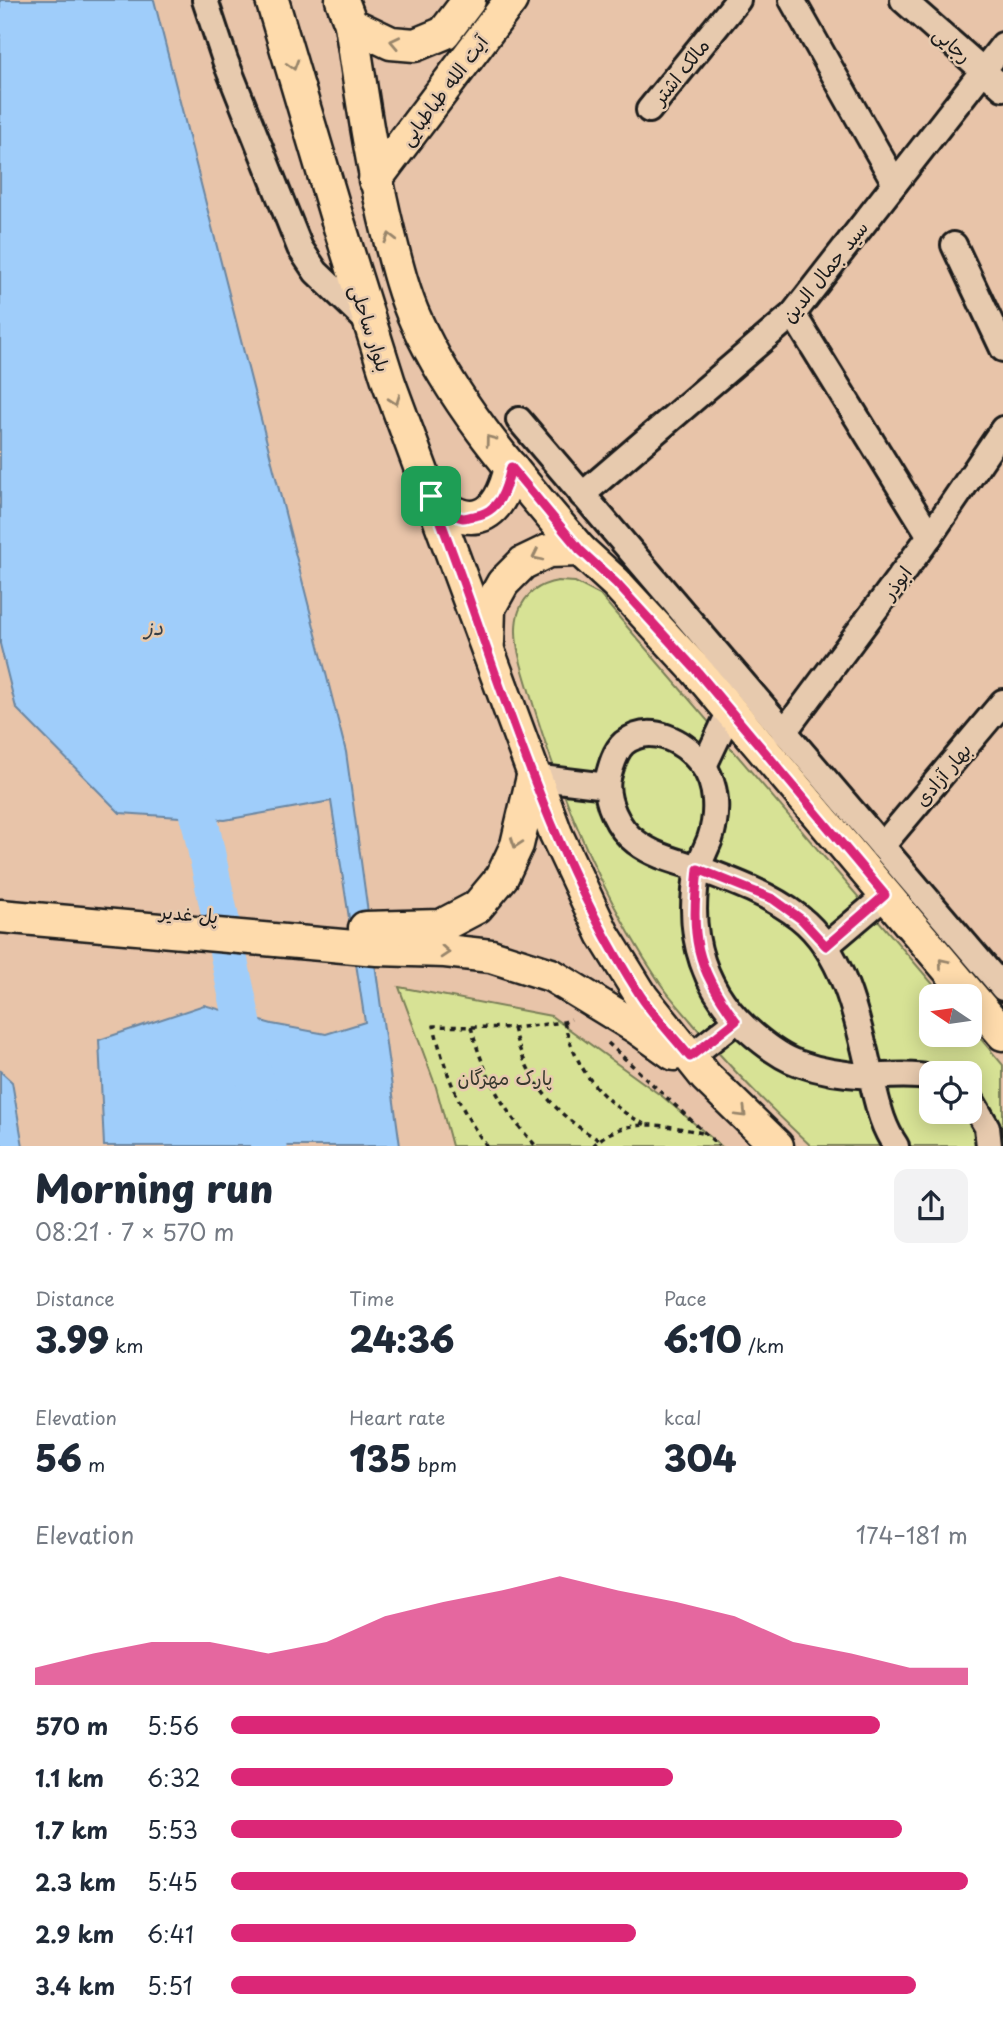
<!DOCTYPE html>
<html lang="en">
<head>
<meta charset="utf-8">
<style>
  :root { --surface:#fff; --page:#f2f2f3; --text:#1f2937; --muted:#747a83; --accent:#db2777 }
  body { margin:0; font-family:"Playpen Sans","Playpen Sans Arabic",sans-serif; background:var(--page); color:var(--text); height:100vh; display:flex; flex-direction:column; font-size:26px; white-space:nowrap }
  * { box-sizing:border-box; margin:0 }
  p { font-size:23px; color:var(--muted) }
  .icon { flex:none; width:38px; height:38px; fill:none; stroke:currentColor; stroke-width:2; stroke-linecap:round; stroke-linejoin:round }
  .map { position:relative; height:1146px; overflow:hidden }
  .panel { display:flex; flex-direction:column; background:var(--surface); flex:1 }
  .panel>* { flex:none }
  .needle { width:46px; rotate:283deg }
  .tools { position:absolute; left:919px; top:984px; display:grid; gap:14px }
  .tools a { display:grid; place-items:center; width:63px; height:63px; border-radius:14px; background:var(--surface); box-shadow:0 4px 18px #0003; font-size:35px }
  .pin { position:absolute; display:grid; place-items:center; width:60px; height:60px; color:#fff; margin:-30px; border-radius:14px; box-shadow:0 4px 10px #0006 }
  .round { display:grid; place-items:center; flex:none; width:74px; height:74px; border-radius:14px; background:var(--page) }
  .head { display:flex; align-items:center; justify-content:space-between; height:119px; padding:0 35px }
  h1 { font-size:38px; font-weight:800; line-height:52px }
  .metrics { display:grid; grid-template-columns:repeat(3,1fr); gap:10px; height:119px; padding:7px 35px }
  .metrics div { display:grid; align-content:center }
  .metrics b { font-size:35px; font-weight:800 }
  .metrics small { font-size:19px; font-weight:400 }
  .metrics p { font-size:19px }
  .chart { height:196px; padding:14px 35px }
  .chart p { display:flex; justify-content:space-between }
  .chart svg { width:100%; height:126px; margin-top:7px; fill:var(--accent); opacity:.7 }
  ul { padding:0 35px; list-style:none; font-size:23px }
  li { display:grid; grid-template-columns:112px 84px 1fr; align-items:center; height:52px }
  li i { height:18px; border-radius:9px; background:var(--accent) }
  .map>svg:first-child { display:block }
</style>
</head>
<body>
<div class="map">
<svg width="1003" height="1146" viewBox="0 0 1003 1146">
  <rect width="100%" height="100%" fill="#e8c4a9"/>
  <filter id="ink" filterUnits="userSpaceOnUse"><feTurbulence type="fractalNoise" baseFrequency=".0143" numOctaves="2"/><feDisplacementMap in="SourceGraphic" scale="14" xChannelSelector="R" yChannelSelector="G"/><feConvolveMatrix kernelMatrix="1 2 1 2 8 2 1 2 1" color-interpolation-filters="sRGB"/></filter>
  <g filter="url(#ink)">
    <g fill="#d7e295" stroke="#7a7f58" stroke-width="2" fill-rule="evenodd">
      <path d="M558 581 575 582 600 595 943 996H931V1034H970V1026L1003 1065V1146H811C768 1106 727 1065 690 1020 680 1008 669 996 660 983 601 895 560 795 530 694 523 670 510 636 519 611 526 592 540 584 558 581ZM931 1073H970V1111H931Z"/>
      <path d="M399 987 551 1016 663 1097 721 1146H452L436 1087Z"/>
    </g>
    <g fill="#9fcdfa" stroke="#6b86a1" stroke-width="2">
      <path d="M0 0H154L346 752 400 1146H104L99 1040 204 1005 272 1024 326 1034 365 1022 331 801 225 820 120 813 16 708 0 644Z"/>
      <path d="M0 1071 12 1082 23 1146H0Z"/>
    </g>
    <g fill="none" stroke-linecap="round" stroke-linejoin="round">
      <path stroke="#9fcdfa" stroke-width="37" d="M189 770 269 1146"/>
      <defs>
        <g id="minor">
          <path d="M205 0 225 60 300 248 316 272 369 323"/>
          <path d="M792 0 895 183"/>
          <path d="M903 0 1003 88"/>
          <path d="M649 110 738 0"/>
          <path d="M954 245 1003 349"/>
          <path d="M793 314 930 536"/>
          <path d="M519 420 1003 988"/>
          <path d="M582 495 793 314 1003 45"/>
          <path d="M784 732 930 536 1003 429"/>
          <path d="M704 766 730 711"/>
          <path d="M533 777 607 786"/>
          <path d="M882 846 1003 702"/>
          <path d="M826 946 885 896"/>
          <path d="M690 1057 736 1021"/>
          <path d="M970 1098 987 1127 989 1146"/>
          <path d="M896 1146C880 1123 877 1099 870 1073 858 1020 844 952 799 917 769 894 733 881 698 868 676 861 654 856 636 842 618 829 604 800 608 778 611 766 615 751 624 743 651 722 684 741 702 764 718 785 718 815 710 839 706 849 700 860 698 870 685 936 704 994 755 1036 767 1046 783 1058 798 1063 820 1071 846 1075 870 1076 891 1077 910 1073 931 1078"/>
        </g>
        <g id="major">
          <path d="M272 0 337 218 389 383 556 834 603 934 642 997 706 1077 777 1146"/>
          <path d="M342 0 351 24C362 97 372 168 390 239 397 267 404 295 416 321 455 407 519 478 580 550"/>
          <path d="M351 24 391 43 415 45 444 33 469 0"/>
          <path d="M375 180 511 0"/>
          <path d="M431 496C472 534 500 518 511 467"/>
          <path d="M488 642 489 608 503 583 523 563 548 551 580 550 616 583 696 670 1003 1034"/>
          <path d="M0 916 377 949 445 951 491 956 551 975 636 1027 674 1054"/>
          <path d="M365 928 441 926 477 907 502 877 517 845 533 777"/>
        </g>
      </defs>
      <use href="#minor" stroke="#1c1c1c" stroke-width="30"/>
      <use href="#major" stroke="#1c1c1c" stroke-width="37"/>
      <g stroke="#1c1c1c" stroke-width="3.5" stroke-dasharray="5 5" stroke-linecap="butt">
        <path d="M564 1022C576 1070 602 1103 646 1125"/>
        <path d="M471 1027C483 1073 503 1111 536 1146"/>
        <path d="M513 1028C526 1078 553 1114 599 1140"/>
        <path d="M608 1043 719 1146"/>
        <path d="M487 1146C459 1110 444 1069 434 1026L513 1028 564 1022 571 1019"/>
        <path d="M593 1146C622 1115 670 1125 706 1134"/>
      </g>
      <use href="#minor" stroke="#e7caae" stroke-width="24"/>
      <use href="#major" stroke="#fedbac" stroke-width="32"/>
    </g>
    <defs><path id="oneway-chevron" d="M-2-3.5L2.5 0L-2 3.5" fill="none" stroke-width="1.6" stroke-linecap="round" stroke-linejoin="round" transform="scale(1.75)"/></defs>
    <g stroke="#98856b">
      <use href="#oneway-chevron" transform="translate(395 42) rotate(-168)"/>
      <use href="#oneway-chevron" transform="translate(293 65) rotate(73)"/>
      <use href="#oneway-chevron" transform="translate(390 238) rotate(-104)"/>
      <use href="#oneway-chevron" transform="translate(395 400) rotate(70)"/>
      <use href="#oneway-chevron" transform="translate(490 440) rotate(-127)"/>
      <use href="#oneway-chevron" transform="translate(537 556) rotate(154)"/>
      <use href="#oneway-chevron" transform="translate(516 843) rotate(109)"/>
      <use href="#oneway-chevron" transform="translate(445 952) rotate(4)"/>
      <use href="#oneway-chevron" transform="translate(943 963) rotate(-130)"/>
      <use href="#oneway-chevron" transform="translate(742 1113) rotate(45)"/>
    </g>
  </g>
  <g fill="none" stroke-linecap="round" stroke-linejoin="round" filter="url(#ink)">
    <defs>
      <path id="route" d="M511 467 580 550 616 583 696 670 885 895 826 946 801 919 773 899 698 869C691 937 694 964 736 1021L690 1057C674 1037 654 1017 640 995 541 843 497 663 431 496 440 504 451 516 463 518 467 518 470 516 474 516 500 512 506 490 511 467Z"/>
    </defs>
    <use href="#route" stroke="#fff" stroke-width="14"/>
    <use href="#route" stroke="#db2777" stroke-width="9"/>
  </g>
  <g text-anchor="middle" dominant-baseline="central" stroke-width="5" stroke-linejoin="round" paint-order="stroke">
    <g font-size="19" fill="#1c1c1c" stroke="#e7caae">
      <text transform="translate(953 44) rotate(41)">رجایی</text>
      <text transform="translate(680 71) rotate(-51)">مالک اشتر</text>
      <text transform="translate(443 90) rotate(-53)">آیت الله طباطبایی</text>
      <text transform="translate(824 271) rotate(-51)">سید جمال الدین</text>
      <text transform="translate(371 328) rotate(72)">بلوار ساحلی</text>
      <text transform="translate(896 582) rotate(-53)">ابوذر</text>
      <text transform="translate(942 774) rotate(-50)">بهار آزادی</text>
      <text transform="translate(189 913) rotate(5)">پل غدیر</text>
    </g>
    <g font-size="19" fill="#383a2e" stroke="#e7caae">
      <text x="505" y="1077">پارک مهرگان</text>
    </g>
    <g font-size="21" font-style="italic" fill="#363f48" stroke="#e7caae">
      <text x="154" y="626">دز</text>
    </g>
  </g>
</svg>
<div class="tools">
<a><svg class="needle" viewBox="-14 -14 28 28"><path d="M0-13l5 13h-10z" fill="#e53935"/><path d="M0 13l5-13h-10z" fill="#747a83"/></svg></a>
<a><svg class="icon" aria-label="locate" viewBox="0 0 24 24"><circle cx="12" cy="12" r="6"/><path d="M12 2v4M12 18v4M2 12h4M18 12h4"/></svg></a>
</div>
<div class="pin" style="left:431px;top:496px;background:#1e9e55"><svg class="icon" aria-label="arrive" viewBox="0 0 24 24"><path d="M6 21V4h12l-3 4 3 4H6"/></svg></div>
</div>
<section class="panel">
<div class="head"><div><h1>Morning run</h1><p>08:21 · 7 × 570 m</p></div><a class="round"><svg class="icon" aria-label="share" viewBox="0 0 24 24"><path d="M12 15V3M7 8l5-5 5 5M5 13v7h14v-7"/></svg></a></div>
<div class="metrics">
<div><p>Distance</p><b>3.99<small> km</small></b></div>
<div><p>Time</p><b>24:36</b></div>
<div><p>Pace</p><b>6:10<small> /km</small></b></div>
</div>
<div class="metrics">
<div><p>Elevation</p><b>56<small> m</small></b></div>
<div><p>Heart rate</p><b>135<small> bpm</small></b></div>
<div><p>kcal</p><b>304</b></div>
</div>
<div class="chart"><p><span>Elevation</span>174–181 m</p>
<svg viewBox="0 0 160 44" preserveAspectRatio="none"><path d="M0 44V38L10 33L20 29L30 29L40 33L50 29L60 20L70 15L80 11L90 6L100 11L110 15L120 20L130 29L140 33L150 38L160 38V44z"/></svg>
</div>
<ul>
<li><b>570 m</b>5:56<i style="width:88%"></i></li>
<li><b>1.1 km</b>6:32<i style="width:60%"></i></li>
<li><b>1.7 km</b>5:53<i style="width:91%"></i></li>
<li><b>2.3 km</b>5:45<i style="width:100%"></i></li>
<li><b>2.9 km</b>6:41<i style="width:55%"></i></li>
<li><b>3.4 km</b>5:51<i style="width:93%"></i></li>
</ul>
</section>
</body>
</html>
